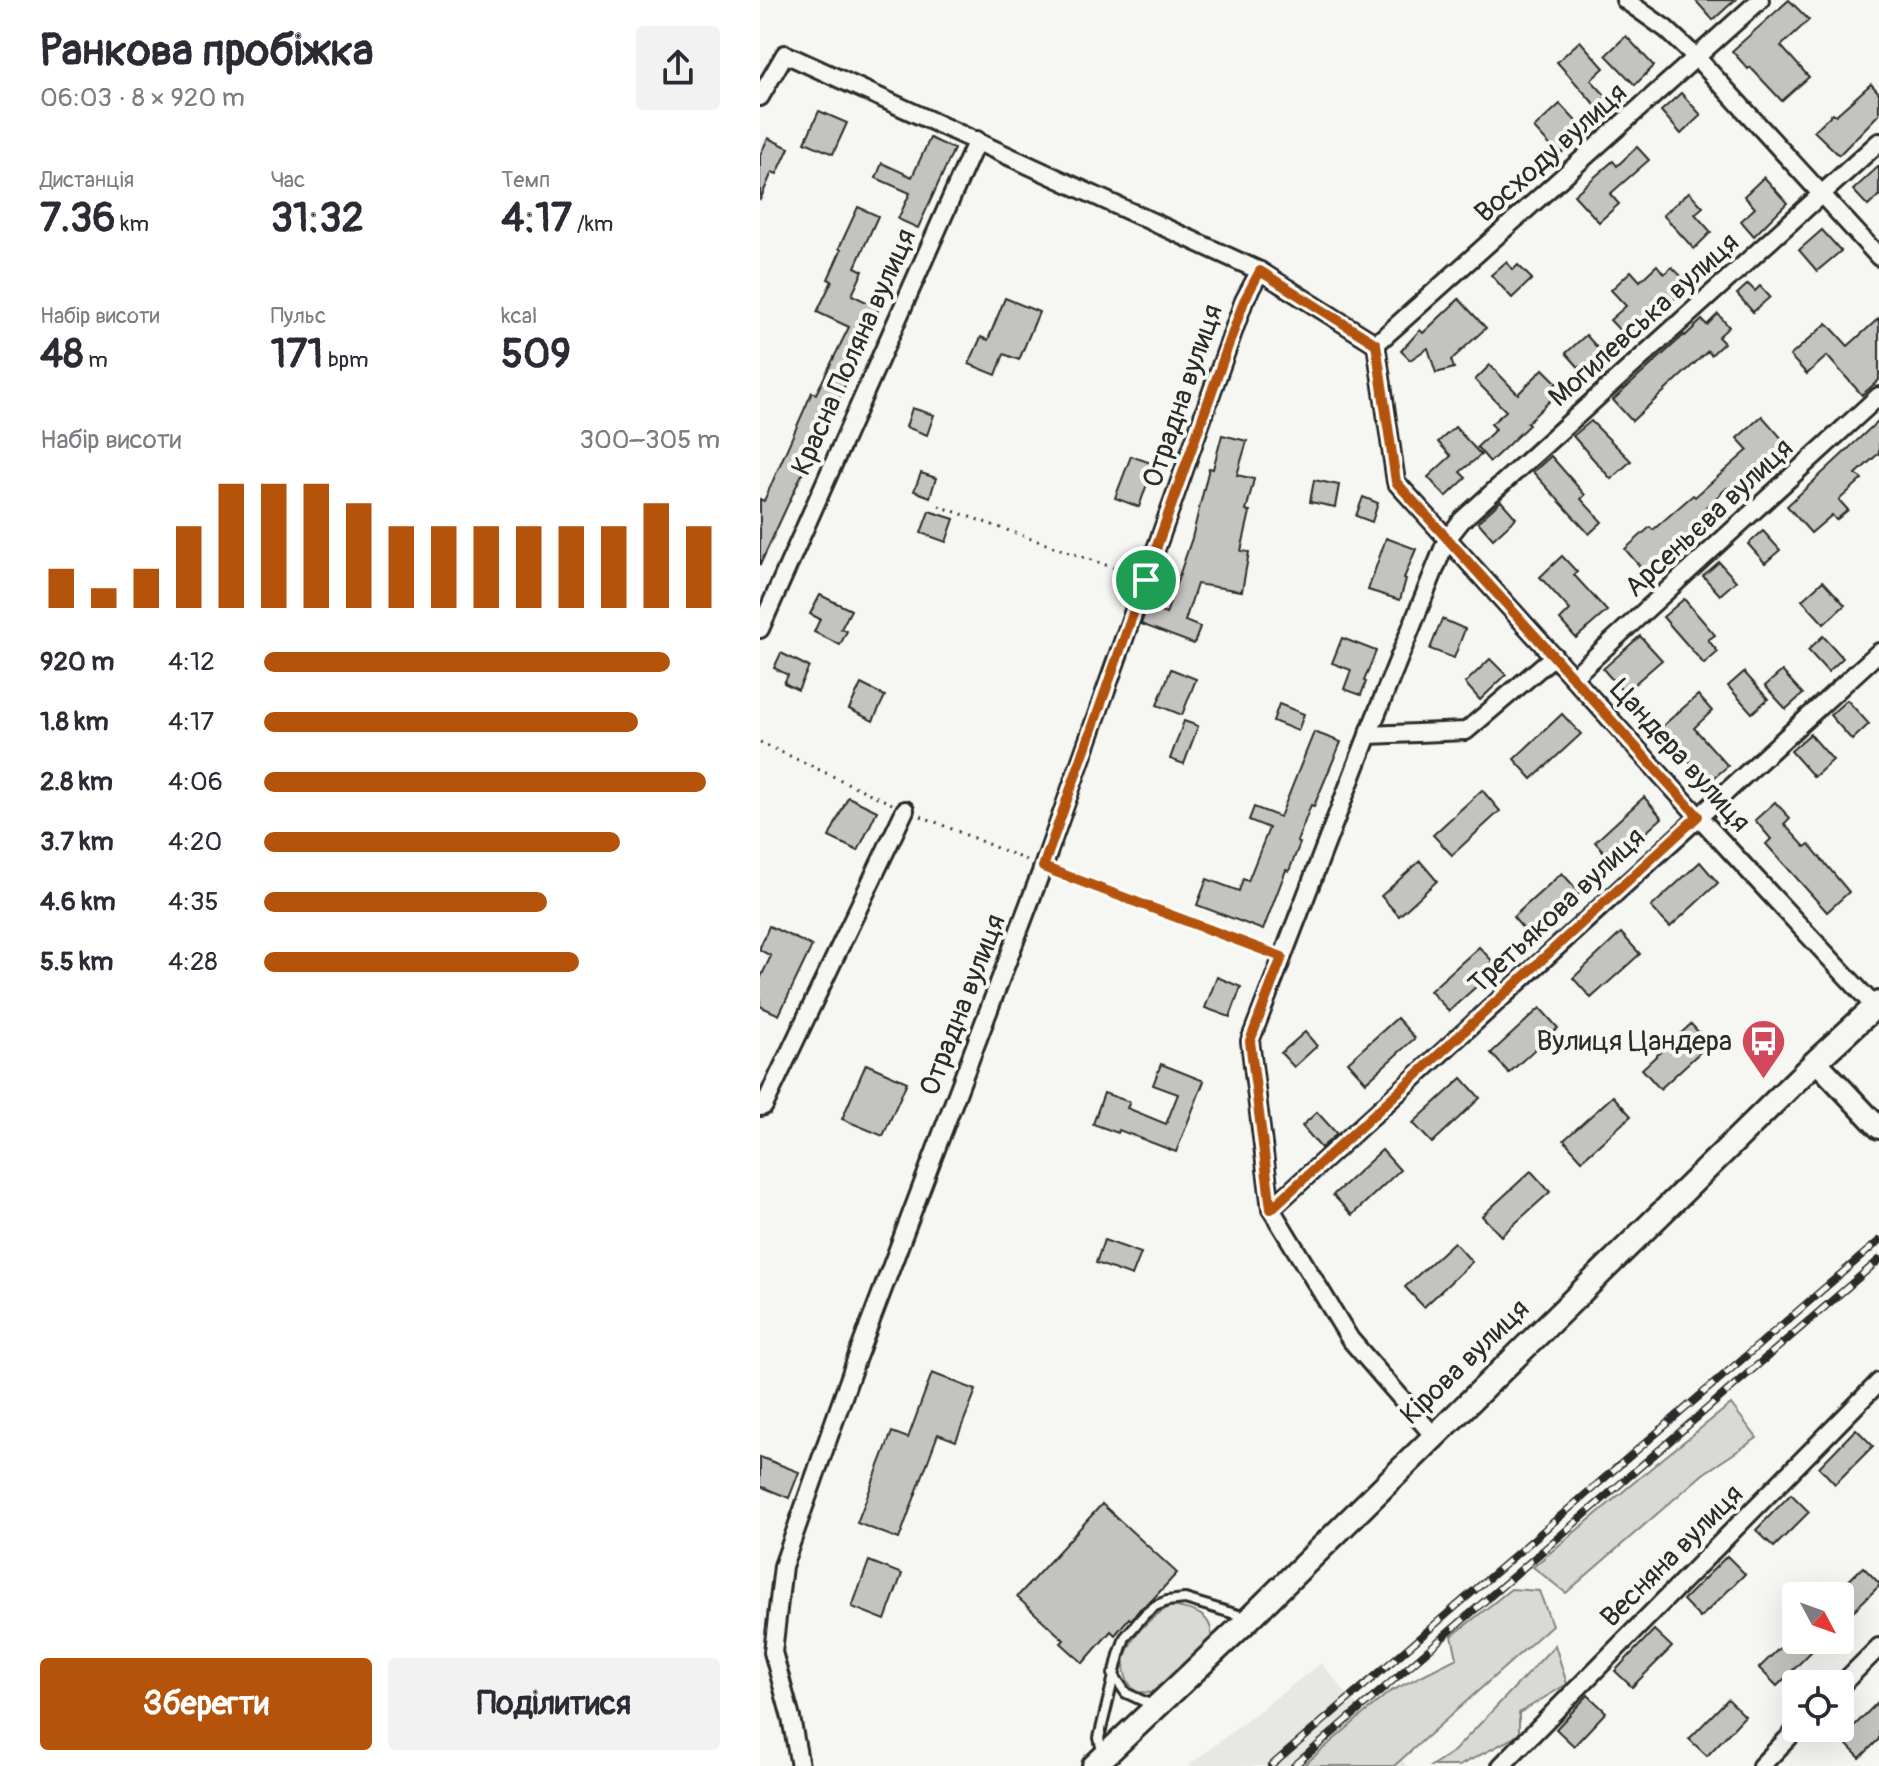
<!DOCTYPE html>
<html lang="uk">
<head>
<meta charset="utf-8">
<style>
  :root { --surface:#fff; --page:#f2f2f3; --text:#2b2b33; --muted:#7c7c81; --accent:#b45309 }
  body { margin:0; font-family:Pangolin,sans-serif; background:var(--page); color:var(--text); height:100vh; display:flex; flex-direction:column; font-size:30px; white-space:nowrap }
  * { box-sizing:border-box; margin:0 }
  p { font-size:26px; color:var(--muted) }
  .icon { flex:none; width:44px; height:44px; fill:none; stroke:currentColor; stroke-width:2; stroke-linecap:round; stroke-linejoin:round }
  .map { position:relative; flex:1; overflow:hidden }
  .sheet { display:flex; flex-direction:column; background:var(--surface); width:760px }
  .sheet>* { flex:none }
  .needle { width:52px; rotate:131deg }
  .tools { position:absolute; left:1022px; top:1582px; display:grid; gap:16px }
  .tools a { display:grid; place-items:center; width:72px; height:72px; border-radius:8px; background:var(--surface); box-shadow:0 8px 32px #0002; font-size:40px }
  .pin { position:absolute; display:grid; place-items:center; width:68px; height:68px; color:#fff; margin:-34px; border:4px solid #fff; border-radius:50%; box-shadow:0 2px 8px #0007 }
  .round { display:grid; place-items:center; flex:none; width:84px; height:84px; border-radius:8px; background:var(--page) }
  .headline { display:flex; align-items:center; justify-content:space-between; height:136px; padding:0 40px }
  h1 { font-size:44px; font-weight:800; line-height:60px }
  .figures { display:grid; grid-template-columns:repeat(3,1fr); gap:12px; height:136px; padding:8px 40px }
  .figures div { display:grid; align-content:center }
  .figures b { font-size:40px; font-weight:800 }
  .figures small { font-size:22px; font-weight:400 }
  .figures p { font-size:22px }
  .chart { height:224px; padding:16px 40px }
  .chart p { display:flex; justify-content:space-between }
  .chart svg { width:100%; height:144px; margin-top:8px; stroke:var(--accent); stroke-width:6 }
  .action { display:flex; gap:16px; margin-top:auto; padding:16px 40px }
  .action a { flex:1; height:92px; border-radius:8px; background:var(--accent); color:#fff; font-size:32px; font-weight:800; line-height:92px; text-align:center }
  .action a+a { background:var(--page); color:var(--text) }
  ul { padding:0 40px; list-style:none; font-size:26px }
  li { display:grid; grid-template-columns:128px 96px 1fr; align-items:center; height:60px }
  li i { height:20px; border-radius:10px; background:var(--accent) }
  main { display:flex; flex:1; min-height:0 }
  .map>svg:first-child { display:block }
</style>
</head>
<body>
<main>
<section class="sheet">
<div class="headline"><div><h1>Ранкова пробіжка</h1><p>06:03 · 8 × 920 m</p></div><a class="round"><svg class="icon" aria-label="share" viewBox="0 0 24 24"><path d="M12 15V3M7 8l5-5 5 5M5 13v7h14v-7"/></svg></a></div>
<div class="figures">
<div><p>Дистанція</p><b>7.36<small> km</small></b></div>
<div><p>Час</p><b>31:32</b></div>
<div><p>Темп</p><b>4:17<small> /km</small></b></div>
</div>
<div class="figures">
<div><p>Набір висоти</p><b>48<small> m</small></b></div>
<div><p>Пульс</p><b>171<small> bpm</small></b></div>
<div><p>kcal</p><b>509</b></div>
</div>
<div class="chart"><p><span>Набір висоти</span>300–305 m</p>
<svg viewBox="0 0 160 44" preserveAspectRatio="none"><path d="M5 44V32M15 44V38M25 44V32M35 44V19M45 44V6M55 44V6M65 44V6M75 44V12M85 44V19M95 44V19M105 44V19M115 44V19M125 44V19M135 44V19M145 44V12M155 44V19"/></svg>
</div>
<ul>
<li><b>920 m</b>4:12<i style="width:89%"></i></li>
<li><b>1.8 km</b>4:17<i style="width:82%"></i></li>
<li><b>2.8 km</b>4:06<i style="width:97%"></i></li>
<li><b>3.7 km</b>4:20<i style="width:78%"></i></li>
<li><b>4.6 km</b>4:35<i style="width:62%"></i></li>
<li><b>5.5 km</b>4:28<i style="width:69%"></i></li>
</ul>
<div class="action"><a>Зберегти</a><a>Поділитися</a></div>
</section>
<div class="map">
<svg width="1119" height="1766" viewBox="0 0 1119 1766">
  <rect width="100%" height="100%" fill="#f6f6f2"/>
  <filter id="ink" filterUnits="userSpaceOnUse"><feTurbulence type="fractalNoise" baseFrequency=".0125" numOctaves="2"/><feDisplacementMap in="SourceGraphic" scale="16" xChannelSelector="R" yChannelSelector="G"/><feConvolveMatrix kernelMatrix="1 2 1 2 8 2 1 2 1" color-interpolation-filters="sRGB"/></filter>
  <g filter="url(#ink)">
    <path fill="#e7e7e3" d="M561 1663 647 1766H428Z"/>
    <g fill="#d9d9d5" stroke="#828280" stroke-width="2">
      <path d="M971 1404 997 1438 943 1474 806 1593 773 1567 896 1464Z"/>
      <path d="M751 1589 779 1591 792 1625 634 1766H543L629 1692 697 1658 692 1636Z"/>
      <path d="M411 1606C431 1609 455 1614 451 1640L396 1693 376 1692C345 1662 382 1620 411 1606Z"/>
      <path d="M795 1645 807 1684 759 1713V1735L699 1766H671L694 1751Z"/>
    </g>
    <g fill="#c3c3c0" stroke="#2b2b2b" stroke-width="2">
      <path d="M935 0H975L953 20Z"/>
      <path d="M1029 0 1049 20 1021 46 1049 77 1022 101 990 67 988 69 972 51Z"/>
      <path d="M866 36 894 66 875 85 846 55Z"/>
      <path d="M820 41 844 68 831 80 847 97 836 106 797 62Z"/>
      <path d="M1111 84 1119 93V114L1079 155 1054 131 1073 113 1076 115Z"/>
      <path d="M921 93 941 115 921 134 901 111Z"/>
      <path d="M800 104 825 131 799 155 774 128Z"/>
      <path d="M59 111 87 123 73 154 45 142Z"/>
      <path d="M8 138 29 148 17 174 12 172 0 200V155Z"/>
      <path d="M170 138 194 149 158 228 138 219 150 193 116 178 122 163 152 177Z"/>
      <path d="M877 147 889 160 850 194 859 204 839 222 814 195 853 161 857 166Z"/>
      <path d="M1119 166V196L1108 206 1093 190Z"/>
      <path d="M1004 177 1027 203 994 236 981 221 995 208 984 196Z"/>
      <path d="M929 192 943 207 935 214 951 232 934 249 903 215Z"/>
      <path d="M98 207 118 216 95 267 103 271 92 295 119 308 99 354 92 351 80 380 86 383 68 423 57 418 46 444 54 448 0 565V499L4 501 52 392 56 394 89 327 57 312 72 281 68 279 81 250 79 248Z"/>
      <path d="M1062 230 1081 251 1057 271 1039 250Z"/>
      <path d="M746 262 753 270 758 265 772 279 752 298 731 275Z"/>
      <path d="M897 265 904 274 912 267 922 277 916 283 923 290 909 304 906 301 866 337 850 320 866 306 851 290 871 271 880 281Z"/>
      <path d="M988 284 995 291 1000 286 1010 297 993 312 977 294Z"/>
      <path d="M245 298 279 312 259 360 244 354 236 375 209 364 221 337 228 340Z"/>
      <path d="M699 299 726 328 691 360 694 368 676 373 668 348 650 360 641 351 660 330 663 333Z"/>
      <path d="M958 314 969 327 958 337 964 343 951 355 948 351 872 421 853 400 924 335 925 336 942 320 947 325Z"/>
      <path d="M1119 318V380L1102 395 1067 356 1047 374 1030 356 1067 323 1088 346Z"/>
      <path d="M826 335 843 354 823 372 806 353Z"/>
      <path d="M730 365 758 394 783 369 797 383 793 386 799 392 767 423 769 425 730 462 717 447 736 429 731 424 746 411 715 380Z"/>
      <path d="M152 408 174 415 167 435 146 427Z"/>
      <path d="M1002 416 1031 449 975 496 967 488 945 508 952 516 911 551 914 553 888 576 865 549 890 527 893 530 933 495 935 497 988 450 977 438Z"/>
      <path d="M1119 420V453L1096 474 1102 479 1079 500 1088 510 1076 520 1072 515 1051 533 1027 506Z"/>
      <path d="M831 421 871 461 851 479 813 436Z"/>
      <path d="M695 427 721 455 700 472 706 478 686 497 668 477 691 456 678 442Z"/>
      <path d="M462 435 487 441 477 475 494 479 486 511 490 512 481 551 489 552 482 591 437 584 425 621 440 627 434 644 381 624 387 607 406 614 432 538 449 468 453 469Z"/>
      <path d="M371 456 394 464 379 507 355 498Z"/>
      <path d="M791 456 825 495 821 499 842 522 829 534 773 472Z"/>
      <path d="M161 473 176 478 170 497 154 491Z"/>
      <path d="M554 480 579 485 575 507 550 502Z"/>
      <path d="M603 497 618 503 612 522 596 516Z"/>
      <path d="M741 501 756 518 733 539 718 522Z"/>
      <path d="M169 511 194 519 186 542 161 533Z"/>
      <path d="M1003 531 1020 550 1005 563 988 544Z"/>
      <path d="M626 538 656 549 644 578 646 579 640 600 608 590Z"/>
      <path d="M802 556 817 572 814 575 847 611 816 638 800 620 810 610 780 577Z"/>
      <path d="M959 562 976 581 960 595 943 576Z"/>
      <path d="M1063 581 1085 605 1064 624 1042 600Z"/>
      <path d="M60 595 91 610 81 629 87 631 80 645 54 632 60 619 50 614Z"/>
      <path d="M924 599 955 635 948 640 958 652 944 664 903 617Z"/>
      <path d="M682 619 705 629 694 658 670 649Z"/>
      <path d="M880 636 902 660 864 693 843 669Z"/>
      <path d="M1063 636 1083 658 1068 672 1048 650Z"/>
      <path d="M582 638 616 651 604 681 606 682 601 695 584 689 591 670 572 663Z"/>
      <path d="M21 653 49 667 38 690 24 683 28 675 14 668Z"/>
      <path d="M730 659 746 675 720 700 705 683Z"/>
      <path d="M411 669 436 679 422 715 397 705Z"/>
      <path d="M1022 671 1043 694 1026 709 1005 686Z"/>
      <path d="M984 672 1008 699 992 713 968 686Z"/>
      <path d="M101 684 125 696 113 721 89 709Z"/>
      <path d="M938 695 952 711 934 728 968 766 949 782 899 729Z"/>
      <path d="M1087 700 1109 724 1092 740 1070 715Z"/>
      <path d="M519 704 544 714 538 731 513 721Z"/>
      <path d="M802 714 821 734 772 779 754 759Z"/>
      <path d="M424 721 438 726 424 764 410 759Z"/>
      <path d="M554 732 581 742 554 806 551 805 537 842 540 843 529 871 526 870 503 930 437 905 447 879 479 891 483 879 488 881 509 828 489 820 494 807 520 817Z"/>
      <path d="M1050 734 1073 760 1054 777 1031 751Z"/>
      <path d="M722 790 740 811 692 855 673 835Z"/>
      <path d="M88 797 117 811 98 851 69 837Z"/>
      <path d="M884 797 902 818 853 862 835 842Z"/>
      <path d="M1015 802 1030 818 1024 824 1045 847 1049 844 1089 892 1067 912 1006 844 1011 839 995 820Z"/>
      <path d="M660 861 677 881 639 916 621 896Z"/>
      <path d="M940 862 958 883 910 927 891 907Z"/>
      <path d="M802 873 820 893 771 938 753 917Z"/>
      <path d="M9 926 52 946 19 1015 0 1006V979L11 956 0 950V947Z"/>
      <path d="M861 933 880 954 831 998 813 978Z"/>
      <path d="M719 947 738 967 689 1011 670 991Z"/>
      <path d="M457 977 481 987 470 1017 445 1008Z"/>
      <path d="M780 1008 798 1028 749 1073 731 1053Z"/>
      <path d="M637 1018 655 1038 606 1082 588 1062Z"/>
      <path d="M931 1024 949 1044 900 1089 882 1069Z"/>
      <path d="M545 1032 557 1046 534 1067 521 1053Z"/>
      <path d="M106 1064 147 1082 123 1136 82 1119Z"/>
      <path d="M401 1064 444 1081 416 1152 359 1130 358 1133 333 1124 344 1093 370 1102 367 1108 406 1124 418 1094 393 1085Z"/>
      <path d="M702 1078 720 1098 672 1143 653 1123Z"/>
      <path d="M853 1096 871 1116 822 1160 804 1140Z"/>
      <path d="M557 1112 577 1134 561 1148 542 1126Z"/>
      <path d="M622 1150 640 1170 592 1215 573 1195Z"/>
      <path d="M771 1171 790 1192 741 1236 722 1216Z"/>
      <path d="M344 1240 381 1253 372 1276 336 1263Z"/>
      <path d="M694 1242 712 1262 664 1307 645 1287Z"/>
      <path d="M172 1373 216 1390 196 1441 178 1434 139 1539 97 1523 132 1432 148 1438Z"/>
      <path d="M1096 1429 1113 1446 1075 1484 1059 1467Z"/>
      <path d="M0 1457 39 1472 29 1498 0 1486Z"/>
      <path d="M1031 1494 1049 1512 1014 1547 996 1530Z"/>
      <path d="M342 1504 417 1573 393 1599 380 1609 371 1620 369 1618 355 1635 351 1631 323 1663 301 1643 304 1640 257 1597Z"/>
      <path d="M967 1556 985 1574 940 1618 923 1600Z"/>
      <path d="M109 1561 142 1574 125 1620 92 1607Z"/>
      <path d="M1103 1567 1119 1583V1586L1080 1624V1589Z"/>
      <path d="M894 1630 912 1647 872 1687 855 1671Z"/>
      <path d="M1034 1634 1036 1640H1040L1051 1652 1017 1686 999 1668Z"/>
      <path d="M828 1695 846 1712 814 1746 796 1729Z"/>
      <path d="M968 1699 985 1716 947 1756 929 1739Z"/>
      <path d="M1119 1701V1739L1100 1758 1081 1739Z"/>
    </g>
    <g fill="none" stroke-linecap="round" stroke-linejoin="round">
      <defs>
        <g id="service">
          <path d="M353 1674 366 1693 396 1707"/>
          <path d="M343 1755 339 1738 359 1655 365 1637 385 1614 395 1606 407 1601 425 1599 485 1617"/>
        </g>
        <g id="minor">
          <path d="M865 0 906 29 937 58 1119 257"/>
          <path d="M0 97 25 54 500 271 616 344"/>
          <path d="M616 344 636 482 938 816 1115 1007"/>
          <path d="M616 344 1000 0"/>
          <path d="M0 629 217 140"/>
          <path d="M813 677 1119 396"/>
          <path d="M608 735 706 731 794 656"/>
          <path d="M0 1107 4 1106 145 810"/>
          <path d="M511 1209 1119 652"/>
          <path d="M673 1435 590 1339 511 1209 490 1041 608 735 687 539 702 520 1119 142"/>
          <path d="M1080 1686 1119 1647"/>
          <path d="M40 1766 31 1718 13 1652 23 1566 96 1360 283 867 484 301 500 271"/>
          <path d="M741 1766 1119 1382"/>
          <path d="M1001 1766 1038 1728"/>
        </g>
        <path id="tertiary" d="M1056 1061 1119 1128"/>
        <path id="secondary" d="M334 1766 490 1618 1056 1061 1119 1003"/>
      </defs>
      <use href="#service" stroke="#2b2b2b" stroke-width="14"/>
      <use href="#minor" stroke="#2b2b2b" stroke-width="22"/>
      <use href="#tertiary" stroke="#2b2b2b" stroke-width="26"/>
      <use href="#secondary" stroke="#2b2b2b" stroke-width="28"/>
      <g stroke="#2b2b2b" stroke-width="3" stroke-dasharray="2 6" stroke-linecap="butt">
        <path d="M179 506 371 574"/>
        <path d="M0 742 132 804"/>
        <path d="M161 816 268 861"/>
        <path d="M298 872 508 951"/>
      </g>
      <use href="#service" stroke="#f6f6f2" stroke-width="8"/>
      <use href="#minor" stroke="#f6f6f2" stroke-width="16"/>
      <use href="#tertiary" stroke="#f6f6f2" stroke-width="20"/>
      <use href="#secondary" stroke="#f6f6f2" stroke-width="22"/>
      <defs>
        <g id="rail">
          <path d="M511 1766 1119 1241"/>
          <path d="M534 1766 1119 1260"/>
        </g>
      </defs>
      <use href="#rail" stroke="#2b2b2b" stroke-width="8"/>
      <use href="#rail" stroke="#f6f6f2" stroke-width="5" stroke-dasharray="15" stroke-linecap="butt"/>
    </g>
  </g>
  <g fill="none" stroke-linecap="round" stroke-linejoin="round" filter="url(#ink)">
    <defs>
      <path id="route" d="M500 271 616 344 636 482 938 816 511 1209 490 1041 522 957 283 867 484 301Z"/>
    </defs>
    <use href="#route" stroke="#fff" stroke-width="16"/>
    <use href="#route" stroke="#b45309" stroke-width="10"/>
  </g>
  <defs>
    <symbol id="bus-pin" viewBox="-11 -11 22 30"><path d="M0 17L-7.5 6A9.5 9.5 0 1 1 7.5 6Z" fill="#d1495b" stroke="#f6f6f2"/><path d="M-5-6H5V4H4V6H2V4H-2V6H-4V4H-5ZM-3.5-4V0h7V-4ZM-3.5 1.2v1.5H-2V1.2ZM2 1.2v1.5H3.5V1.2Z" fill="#fff"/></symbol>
  </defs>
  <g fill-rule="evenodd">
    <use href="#bus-pin" x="978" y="1016" width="51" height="69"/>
  </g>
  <g text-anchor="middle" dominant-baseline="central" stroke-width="8" stroke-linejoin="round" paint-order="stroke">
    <g font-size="28" fill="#2b2b2b" stroke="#f6f6f2">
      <text transform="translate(791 153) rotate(-42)">Восходу вулиця</text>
      <text transform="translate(884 320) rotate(-42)">Могилевська вулиця</text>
      <text transform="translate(94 352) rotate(-66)">Красна Поляна вулиця</text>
      <text transform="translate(423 396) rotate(-71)">Отрадна вулиця</text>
      <text transform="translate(949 518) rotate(-43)">Арсеньєва вулиця</text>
      <text transform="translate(920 756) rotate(48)">Цандера вулиця</text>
      <text transform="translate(797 911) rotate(-43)">Третьякова вулиця</text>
      <text transform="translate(203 1005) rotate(-69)">Отрадна вулиця</text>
      <text transform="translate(705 1362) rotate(-44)">Кірова вулиця</text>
      <text transform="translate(912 1556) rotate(-45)">Весняна вулиця</text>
    </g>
    <g font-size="28" fill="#2b2b2b" stroke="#f6f6f2" text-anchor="end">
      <text x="972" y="1041">Вулиця Цандера</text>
    </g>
  </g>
</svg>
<div class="tools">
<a><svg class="needle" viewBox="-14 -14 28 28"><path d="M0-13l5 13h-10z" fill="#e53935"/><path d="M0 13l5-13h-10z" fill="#7c7c81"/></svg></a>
<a><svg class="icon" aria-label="locate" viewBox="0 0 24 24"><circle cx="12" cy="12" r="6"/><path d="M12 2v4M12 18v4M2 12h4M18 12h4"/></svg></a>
</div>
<div class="pin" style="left:386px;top:580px;background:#1e9e55"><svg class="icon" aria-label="arrive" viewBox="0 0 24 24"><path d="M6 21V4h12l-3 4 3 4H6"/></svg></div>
</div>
</main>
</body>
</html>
